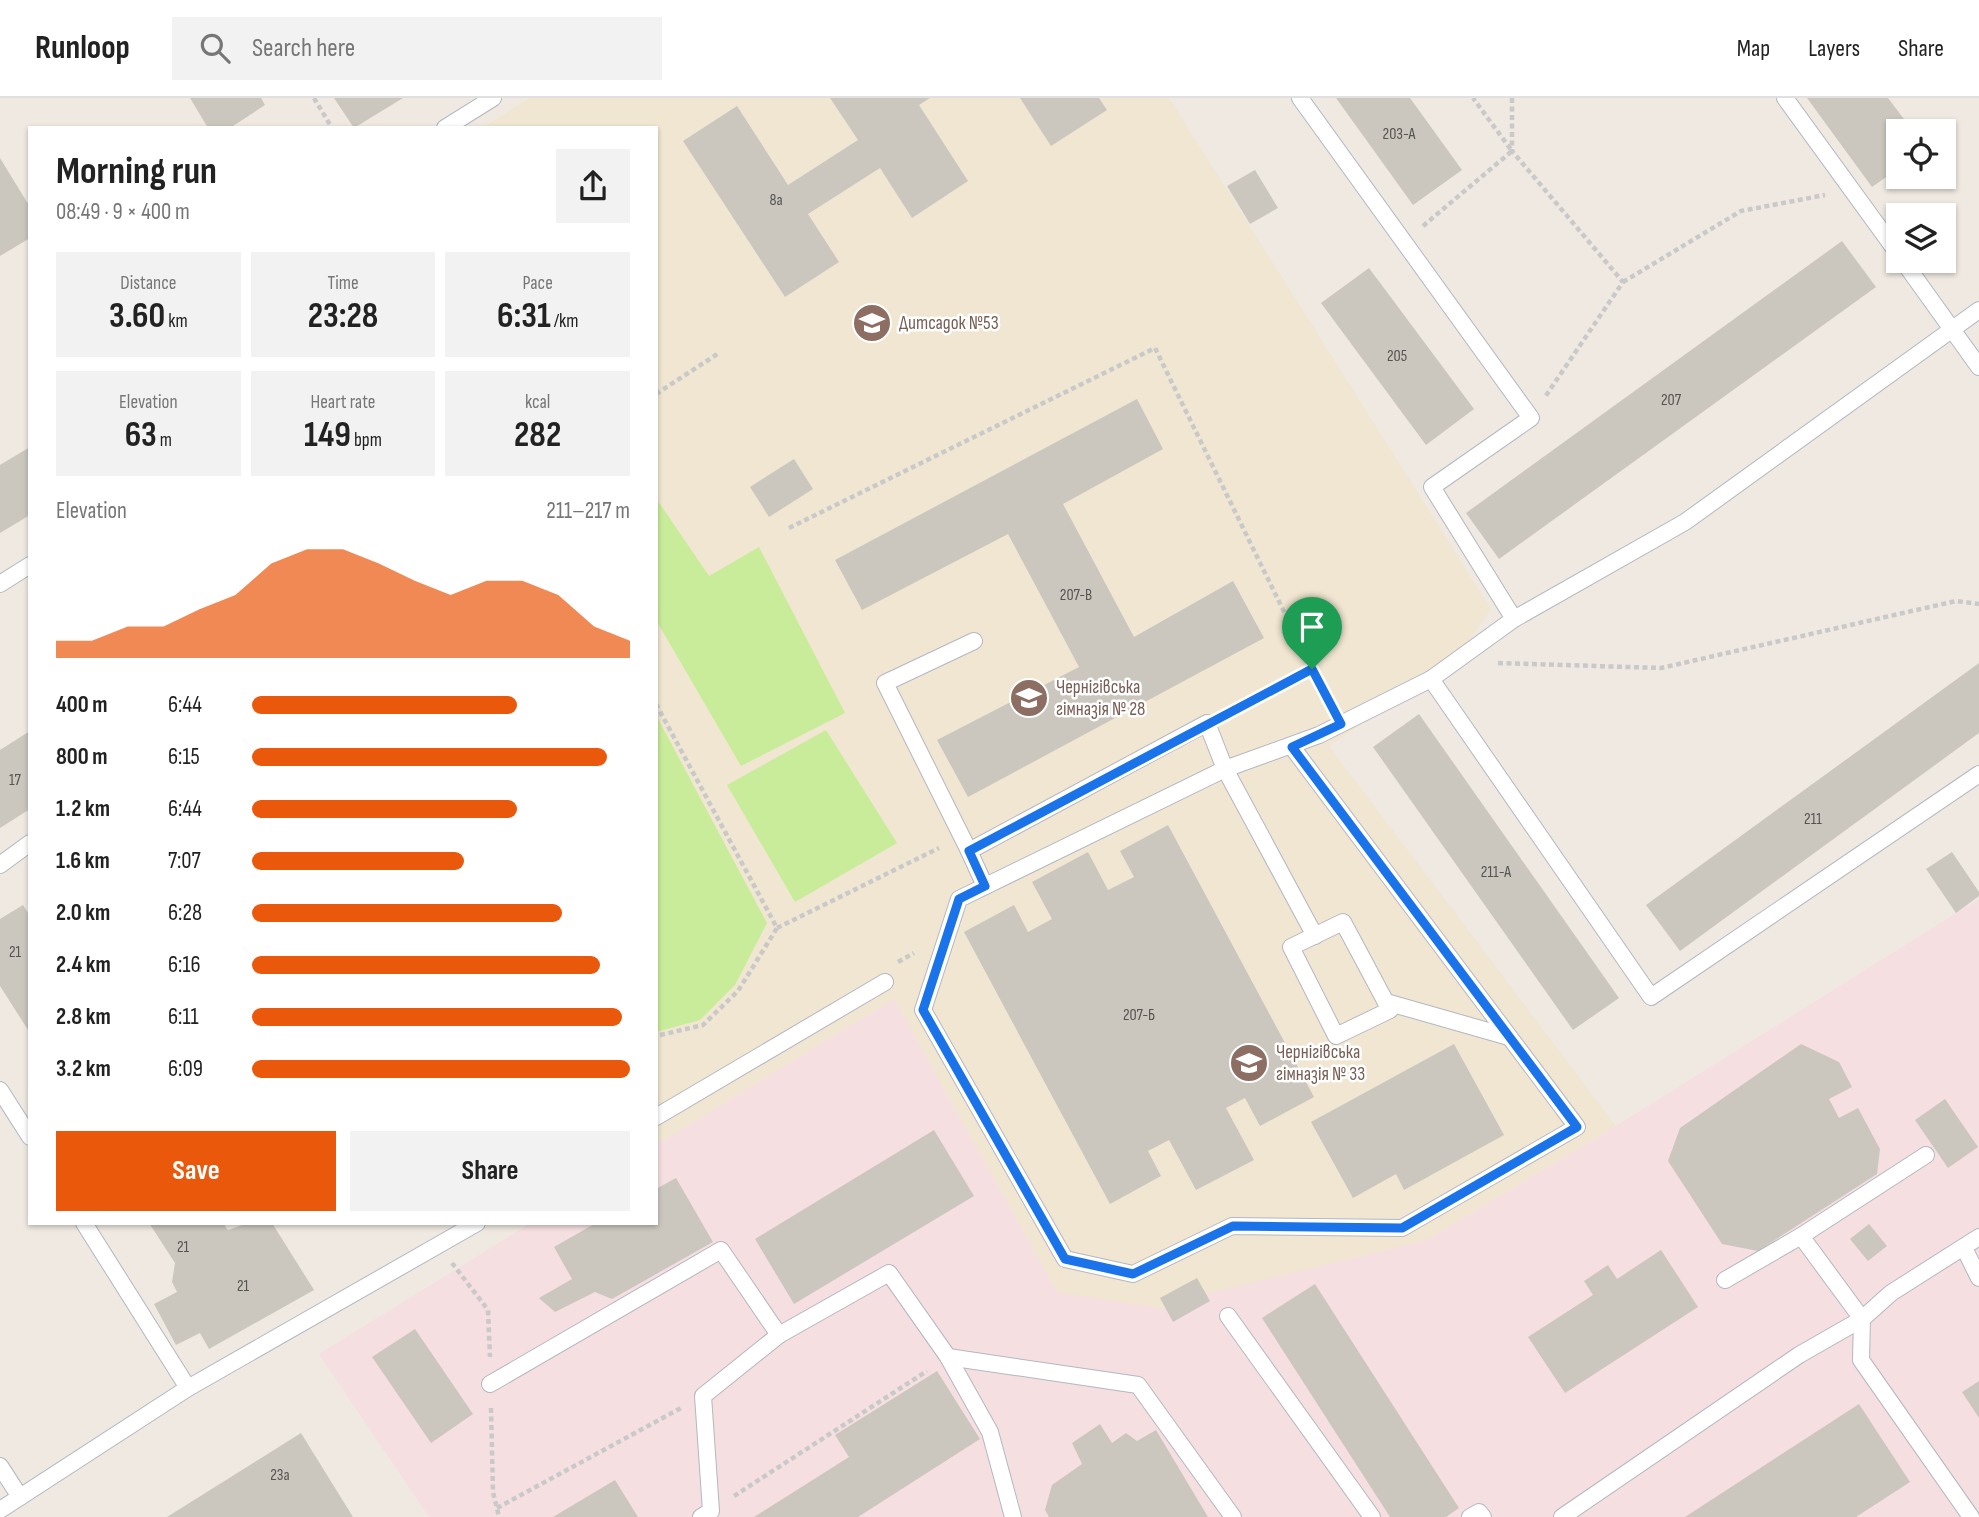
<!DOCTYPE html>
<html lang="en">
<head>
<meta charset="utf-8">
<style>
  :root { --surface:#fff; --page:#f2f2f2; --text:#222; --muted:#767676; --line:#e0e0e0; --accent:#ea580c }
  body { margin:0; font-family:"Sofia Sans Condensed",sans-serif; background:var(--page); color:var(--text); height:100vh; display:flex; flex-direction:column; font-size:26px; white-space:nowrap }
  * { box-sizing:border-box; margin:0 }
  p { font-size:23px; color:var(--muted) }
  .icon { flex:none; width:38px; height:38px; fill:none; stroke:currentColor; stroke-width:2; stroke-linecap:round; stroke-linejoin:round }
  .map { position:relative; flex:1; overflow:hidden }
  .side { position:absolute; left:28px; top:28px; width:630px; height:1099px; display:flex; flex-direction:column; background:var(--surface); border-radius:0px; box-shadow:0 2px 5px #0004 }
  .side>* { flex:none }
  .tools { position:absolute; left:1886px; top:21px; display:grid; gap:14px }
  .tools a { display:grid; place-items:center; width:70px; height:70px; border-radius:0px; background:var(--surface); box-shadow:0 2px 5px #0004; font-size:35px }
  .pin { position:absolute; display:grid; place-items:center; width:60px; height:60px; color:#fff; margin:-72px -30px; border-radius:50% 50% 50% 0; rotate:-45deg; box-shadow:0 0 7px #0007 }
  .pin .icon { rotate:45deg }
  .round { display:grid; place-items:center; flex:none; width:74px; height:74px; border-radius:0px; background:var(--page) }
  .summary { display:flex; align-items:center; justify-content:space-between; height:119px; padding:0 28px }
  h1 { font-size:38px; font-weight:700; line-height:52px }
  .metrics { display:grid; grid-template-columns:repeat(3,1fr); gap:10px; height:119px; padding:7px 28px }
  .metrics div { display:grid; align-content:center; border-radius:0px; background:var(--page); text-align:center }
  .metrics b { font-size:35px; font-weight:700 }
  .metrics small { font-size:19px; font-weight:400 }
  .metrics p { font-size:19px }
  .chart { height:196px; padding:14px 28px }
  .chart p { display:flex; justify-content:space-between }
  .chart svg { width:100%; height:126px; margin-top:7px; fill:var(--accent); opacity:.7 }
  .cta { display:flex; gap:14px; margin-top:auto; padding:14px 28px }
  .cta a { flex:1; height:80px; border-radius:0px; background:var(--accent); color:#fff; font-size:28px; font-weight:700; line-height:80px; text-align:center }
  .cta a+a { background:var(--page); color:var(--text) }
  ul { padding:0 28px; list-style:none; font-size:23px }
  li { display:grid; grid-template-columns:112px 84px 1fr; align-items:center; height:52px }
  li i { height:18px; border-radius:9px; background:var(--accent) }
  header { display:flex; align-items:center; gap:42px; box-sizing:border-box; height:98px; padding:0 35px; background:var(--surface); border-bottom:2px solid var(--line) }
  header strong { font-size:33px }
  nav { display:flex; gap:38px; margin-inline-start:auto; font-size:24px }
  .search { width:490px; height:63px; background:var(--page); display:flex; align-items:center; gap:18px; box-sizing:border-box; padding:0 24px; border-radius:0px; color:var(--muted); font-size:26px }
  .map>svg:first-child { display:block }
</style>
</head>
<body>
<header>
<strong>Runloop</strong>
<div class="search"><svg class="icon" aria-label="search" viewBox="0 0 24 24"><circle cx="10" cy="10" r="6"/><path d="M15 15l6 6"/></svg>Search here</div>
<nav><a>Map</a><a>Layers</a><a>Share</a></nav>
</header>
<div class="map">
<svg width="1979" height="1419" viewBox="0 0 1979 1419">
  <rect width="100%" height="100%" fill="#efe9e1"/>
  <path fill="#f0e6d1" d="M530 0H1169L1491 511 1455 563 1329 648 1616 1028 1427 1142 1206 1196 1166 1211 1057 1195 894 902 656 1047V30H482Z"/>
  <path fill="#f5dfe0" d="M1979 801V1419H429L319 1256 531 1125H656V1047L894 901 1057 1194 1166 1211 1205 1196 1427 1142 1616 1028Z"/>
  <g fill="#c9ec9a">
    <path d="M656 400 709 478 759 449 845 615 741 668 656 522Z"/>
    <path d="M656 617 767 825 735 887 700 922 656 934Z"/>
    <path d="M826 632 897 745 795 804 727 687Z"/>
  </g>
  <g fill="#cbc7bf">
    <path d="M190 0H261L265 7 230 30H208Z"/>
    <path d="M334 0H403L354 30Z"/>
    <path d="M830 0H930L919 7 968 83 912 120 880 70 808 116 839 164 785 199 683 43 737 8 788 87 858 42Z"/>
    <path d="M1020 0H1099L1107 12 1051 48Z"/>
    <path d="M1336 0H1410L1462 72 1413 107Z"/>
    <path d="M1807 0H1888L1913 33H1899V70L1872 89Z"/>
    <path d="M0 60 30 109V140L0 158Z"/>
    <path d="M1255 72 1278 110 1250 126 1227 88Z"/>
    <path d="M1842 143 1876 189 1499 461 1466 415Z"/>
    <path d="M1369 170 1474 311 1426 347 1321 205Z"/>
    <path d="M1137 301 1163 351 1063 406 1134 539 1233 483 1264 540 968 699 937 642 1079 569 1008 436 862 512 835 462Z"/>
    <path d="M30 349V417L0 435V367Z"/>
    <path d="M794 361 813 391 769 419 750 389Z"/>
    <path d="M1979 565V635L1680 853 1646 807Z"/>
    <path d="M1419 616 1619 900 1573 932 1373 649Z"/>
    <path d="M30 633V711L0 730V652Z"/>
    <path d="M1168 727 1314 999 1260 1028 1245 1000 1226 1010 1254 1062 1196 1092 1169 1042 1148 1053 1161 1078 1110 1106 964 834 1014 807 1028 834 1052 821 1032 784 1088 754 1108 792 1134 779 1120 753Z"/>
    <path d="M1952 754 1979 794V798L1956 815 1926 771Z"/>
    <path d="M23 807 30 818V935L0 888V821Z"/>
    <path d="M1454 946 1504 1037 1404 1092 1396 1076 1353 1100 1311 1024Z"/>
    <path d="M1801 946 1839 964 1852 989 1829 1001 1839 1020 1858 1010 1880 1051 1877 1076 1758 1153 1722 1146 1668 1063 1680 1030Z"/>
    <path d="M1945 1001 1978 1049 1948 1070 1915 1022Z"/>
    <path d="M934 1032 974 1098 794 1206 755 1141Z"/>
    <path d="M676 1080 713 1144 612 1201 595 1194 555 1214 539 1200 572 1181 554 1149 596 1125H656V1091Z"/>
    <path d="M149 1125H223L228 1132 248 1125H272L314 1192 209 1251 200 1235 176 1247 154 1206 177 1194 172 1184 175 1165Z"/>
    <path d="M1869 1126 1887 1148 1868 1163 1850 1141Z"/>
    <path d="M1661 1152 1698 1209 1565 1295 1528 1239 1593 1197 1584 1183 1608 1167 1617 1181Z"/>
    <path d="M1197 1180 1210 1203 1173 1224 1160 1200Z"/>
    <path d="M1315 1186 1459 1410 1446 1419H1390L1262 1220Z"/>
    <path d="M415 1231 473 1316 431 1345 372 1259Z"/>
    <path d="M937 1273 980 1341 858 1419H754L849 1359 835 1337Z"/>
    <path d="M1979 1283V1320L1962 1294Z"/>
    <path d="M1859 1306 1910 1384 1856 1419H1685Z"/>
    <path d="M1100 1326 1112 1345 1126 1335 1137 1343 1156 1332 1208 1419H1049L1045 1412 1052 1387 1082 1366 1072 1345Z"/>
    <path d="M301 1335 353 1419H167Z"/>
    <path d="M615 1382 638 1419H553Z"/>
  </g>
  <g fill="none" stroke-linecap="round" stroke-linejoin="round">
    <defs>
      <g id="service">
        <path d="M1300 0 1531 320 1432 389 1514 521"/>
        <path d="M1785 0 1899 157"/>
        <path d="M445 30 493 0"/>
        <path d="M1903 163 1979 269"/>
        <path d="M0 486 30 467"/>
        <path d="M974 543 885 585 969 753 1207 625 1225 671 1315 838"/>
        <path d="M1431 581 1651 899 1979 676"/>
        <path d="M1292 649 1577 1029 1402 1130 1232 1128 1133 1176 1065 1161 923 912 959 801 1225 671 1319 637 1431 581 1514 521 1685 424 1979 212"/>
        <path d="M969 753 985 788"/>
        <path d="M0 767 30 745"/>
        <path d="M1343 824 1390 912 1336 938 1291 849Z"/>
        <path d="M1386 904 1509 939"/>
        <path d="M0 992 30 1039"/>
        <path d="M656 1019 885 884"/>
        <path d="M84 1125 188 1290"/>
        <path d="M1964 1150 1979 1180"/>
        <path d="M1725 1182 1801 1138"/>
        <path d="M1228 1218 1372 1419"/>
        <path d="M948 1259 1138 1287 1233 1419"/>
        <path d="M490 1286 721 1152 779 1237 889 1175 948 1259 990 1334 1013 1419"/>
        <path d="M0 1368 20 1399"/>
        <path d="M0 1412 188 1290 477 1125"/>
        <path d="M701 1419 711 1413 703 1298 779 1237"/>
        <path d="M1470 1419 1479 1414 1483 1419"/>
        <path d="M1562 1419 1799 1257 1862 1221 1801 1138 1926 1057"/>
        <path d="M1971 1419 1861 1262 1862 1221 1891 1195 1979 1139"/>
      </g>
    </defs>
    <use href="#service" stroke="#b4b7c1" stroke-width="18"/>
    <g stroke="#c9c9c9" stroke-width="4.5" stroke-dasharray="5 3.5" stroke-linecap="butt">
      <path d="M314 0 332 30"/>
      <path d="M1512 0V53L1623 184 1545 299"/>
      <path d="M1423 128 1512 53 1473 0"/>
      <path d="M1623 184 1741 113 1825 97"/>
      <path d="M656 296 719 255"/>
      <path d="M789 430 1155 250 1312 571"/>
      <path d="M1498 565 1661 570 1956 503 1979 506"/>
      <path d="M656 606 777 830 738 893 703 927 656 938"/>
      <path d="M1229 614 1312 571 1330 604"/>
      <path d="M777 830 939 750"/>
      <path d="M898 864 914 855"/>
      <path d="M452 1165 488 1212 490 1259"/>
      <path d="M491 1310 493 1394 499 1419"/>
      <path d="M734 1398 927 1273"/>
      <path d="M497 1410 681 1310"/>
    </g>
    <use href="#service" stroke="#fff" stroke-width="16"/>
  </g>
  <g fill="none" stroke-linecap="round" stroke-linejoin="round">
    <defs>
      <path id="route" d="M1312 571 1341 626 1292 649 1577 1029 1402 1130 1233 1128 1133 1176 1065 1161 923 912 959 801 985 788 969 753Z"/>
    </defs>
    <use href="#route" stroke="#fff" stroke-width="14"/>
    <use href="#route" stroke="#1a73e8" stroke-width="9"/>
  </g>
  <defs>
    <symbol id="school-disc" viewBox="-11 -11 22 22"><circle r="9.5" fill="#8d6e63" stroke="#fff"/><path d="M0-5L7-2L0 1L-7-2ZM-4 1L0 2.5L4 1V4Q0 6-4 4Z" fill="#fff"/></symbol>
  </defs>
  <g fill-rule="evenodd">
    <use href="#school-disc" x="850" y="203" width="44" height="44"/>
    <use href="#school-disc" x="1007" y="578" width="44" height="44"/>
    <use href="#school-disc" x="1227" y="943" width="44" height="44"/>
  </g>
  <g text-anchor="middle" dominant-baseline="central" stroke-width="5" stroke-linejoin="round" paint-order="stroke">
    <g font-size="16" fill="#555452">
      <text x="1399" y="36">203-А</text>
      <text x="776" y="102">8а</text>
      <text x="1397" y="258">205</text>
      <text x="1671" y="302">207</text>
      <text x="1076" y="497">207-В</text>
      <text x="15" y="682">17</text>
      <text x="1813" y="721">211</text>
      <text x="1496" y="774">211-А</text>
      <text x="15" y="854">21</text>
      <text x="1139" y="917">207-Б</text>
      <text x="183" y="1149">21</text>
      <text x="243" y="1188">21</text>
      <text x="280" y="1377">23а</text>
    </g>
    <g font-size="19" fill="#785e54" stroke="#fff" text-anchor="start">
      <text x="899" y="225">Дитсадок №53</text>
      <text x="1056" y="589">Чернігівська<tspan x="1056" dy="22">гімназія № 28</tspan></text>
      <text x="1276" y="954">Чернігівська<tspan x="1276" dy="22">гімназія № 33</tspan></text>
    </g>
  </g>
</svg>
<div class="tools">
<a><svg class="icon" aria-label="locate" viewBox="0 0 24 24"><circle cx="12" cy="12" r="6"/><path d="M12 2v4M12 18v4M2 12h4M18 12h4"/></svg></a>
<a><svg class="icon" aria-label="layers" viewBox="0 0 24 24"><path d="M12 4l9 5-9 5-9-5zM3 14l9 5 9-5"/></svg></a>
</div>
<div class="pin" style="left:1312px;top:571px;background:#1e9e55"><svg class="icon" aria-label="arrive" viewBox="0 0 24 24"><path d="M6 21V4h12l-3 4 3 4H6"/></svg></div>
<section class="side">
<div class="summary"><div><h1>Morning run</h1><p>08:49 · 9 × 400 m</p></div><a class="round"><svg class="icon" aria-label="share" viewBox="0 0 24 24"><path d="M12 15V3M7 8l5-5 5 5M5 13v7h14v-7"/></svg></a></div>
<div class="metrics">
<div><p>Distance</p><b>3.60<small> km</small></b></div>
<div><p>Time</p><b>23:28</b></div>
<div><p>Pace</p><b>6:31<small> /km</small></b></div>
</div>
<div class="metrics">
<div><p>Elevation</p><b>63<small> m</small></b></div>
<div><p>Heart rate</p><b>149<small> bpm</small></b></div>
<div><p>kcal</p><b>282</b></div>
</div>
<div class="chart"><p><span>Elevation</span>211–217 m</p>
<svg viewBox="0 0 160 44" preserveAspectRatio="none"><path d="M0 44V38L10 38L20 33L30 33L40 27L50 22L60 11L70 6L80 6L90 11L100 17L110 22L120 17L130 17L140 22L150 33L160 38V44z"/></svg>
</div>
<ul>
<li><b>400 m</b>6:44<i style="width:70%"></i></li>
<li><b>800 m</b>6:15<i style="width:94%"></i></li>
<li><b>1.2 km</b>6:44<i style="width:70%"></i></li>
<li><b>1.6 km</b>7:07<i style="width:56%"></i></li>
<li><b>2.0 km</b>6:28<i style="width:82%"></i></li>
<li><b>2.4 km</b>6:16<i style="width:92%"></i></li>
<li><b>2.8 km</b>6:11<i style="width:98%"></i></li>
<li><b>3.2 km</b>6:09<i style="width:100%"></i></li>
</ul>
<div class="cta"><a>Save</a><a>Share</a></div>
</section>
</div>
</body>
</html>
